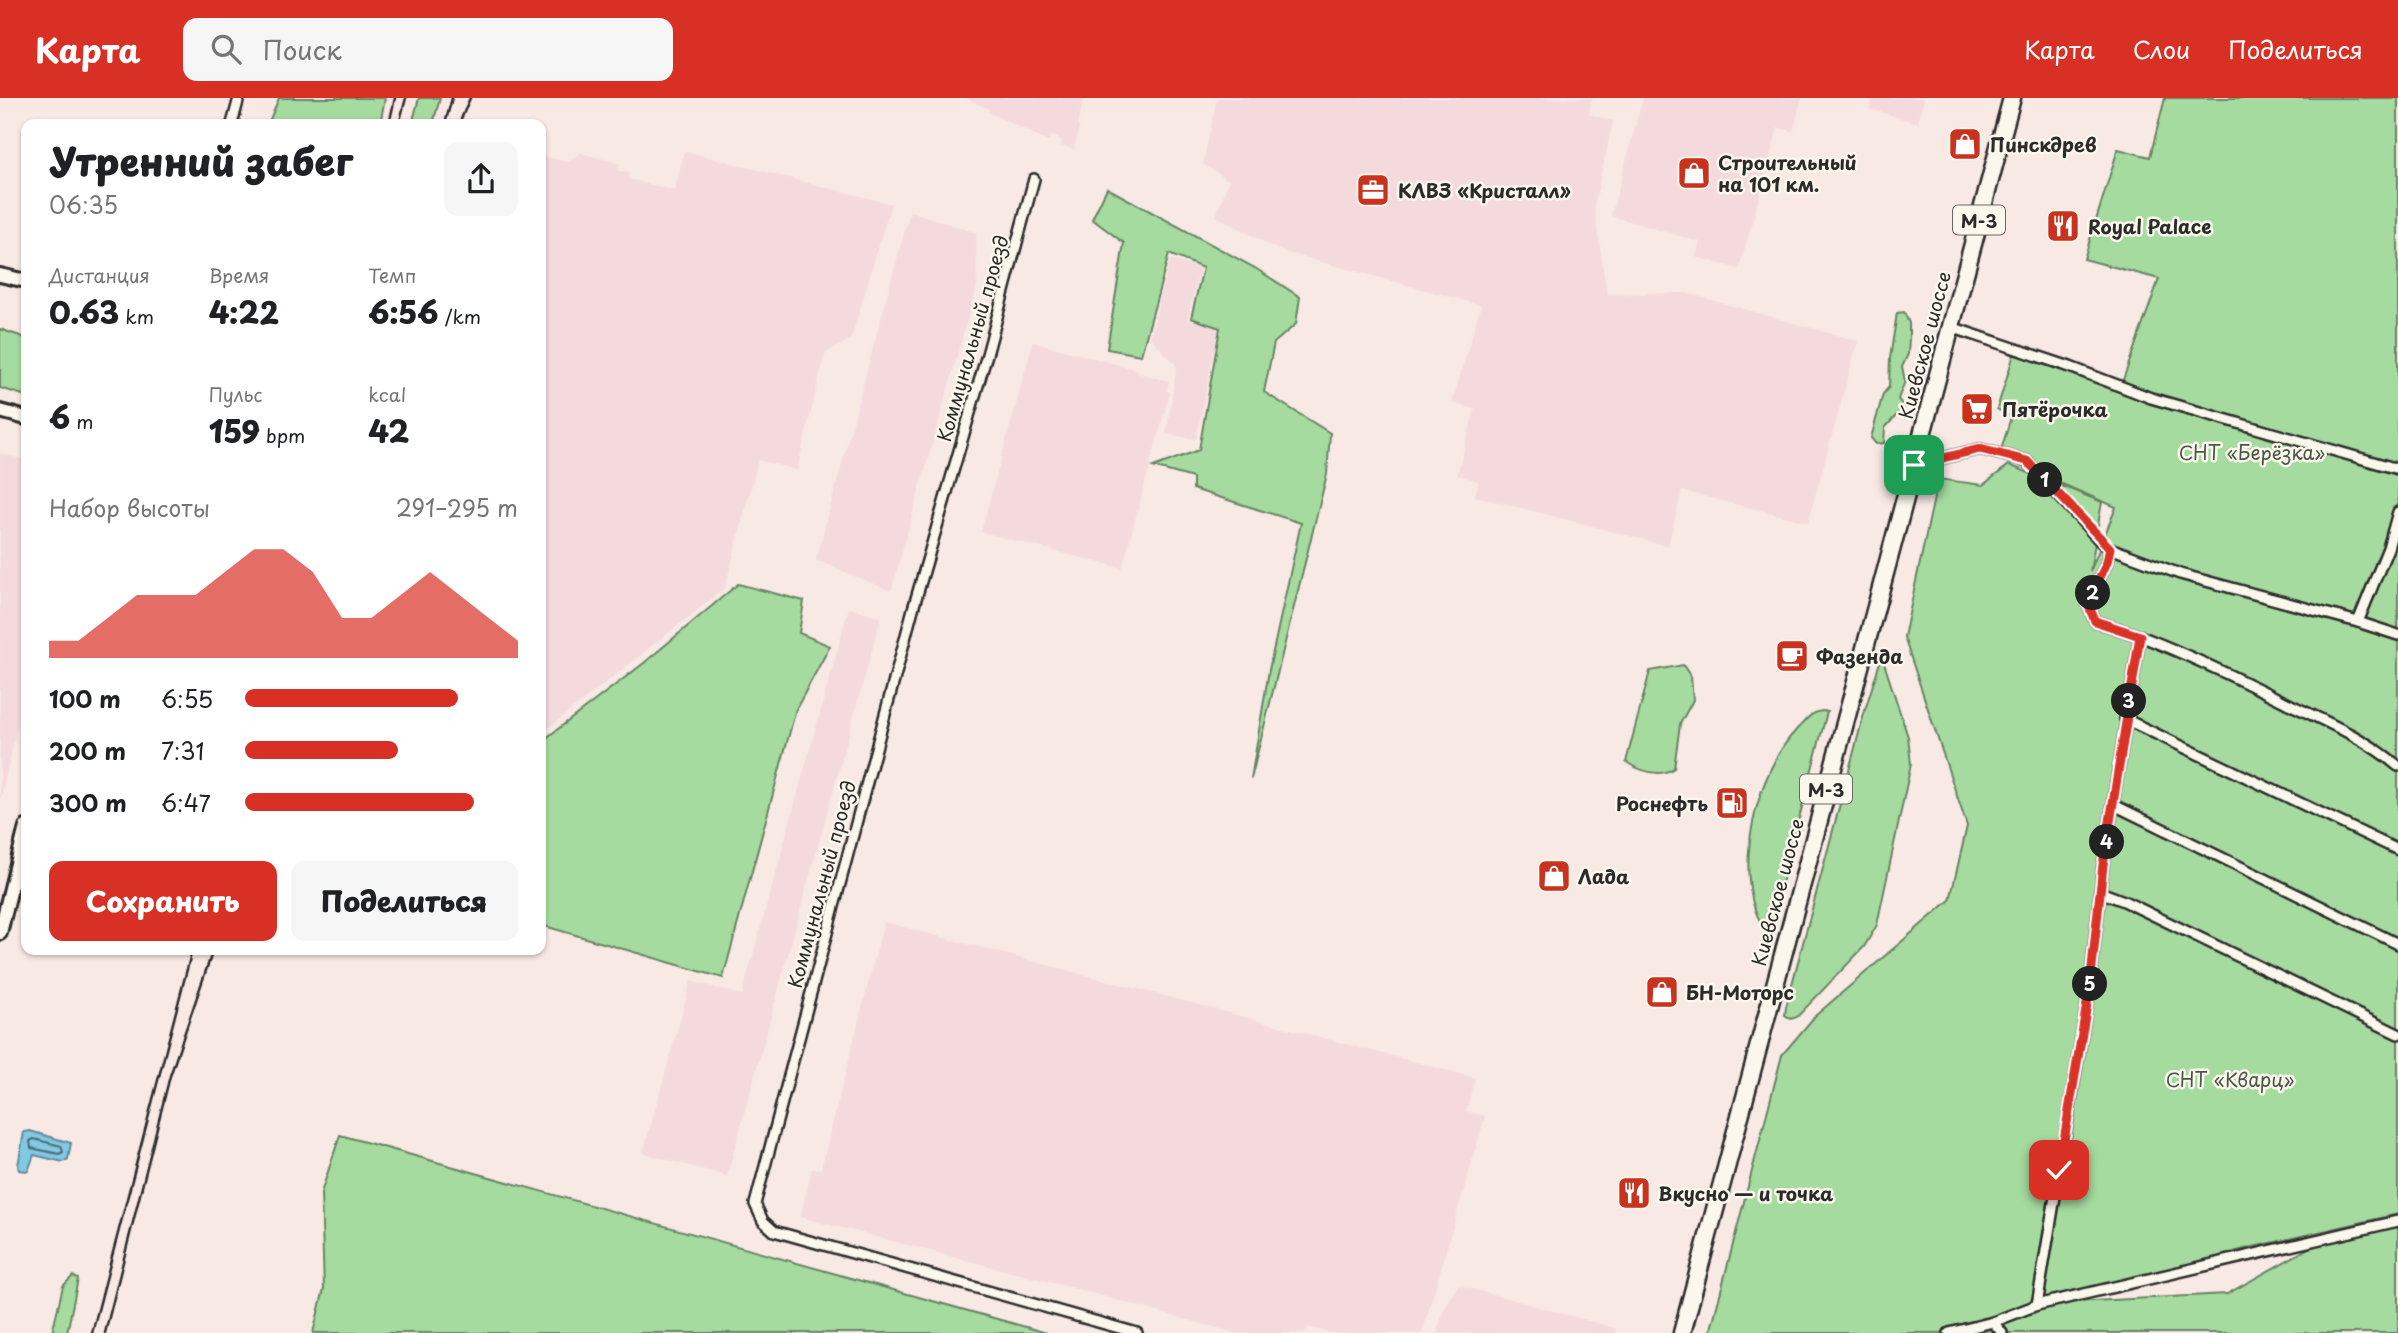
<!DOCTYPE html>
<html lang="ru">
<head>
<meta charset="utf-8">
<style>
  :root { --surface:#fff; --page:#f6f6f6; --text:#202124; --muted:#757577; --accent:#d93025 }
  body { margin:0; font-family:"Playpen Sans",sans-serif; background:var(--page); color:var(--text); height:100vh; display:flex; flex-direction:column; font-size:26px; white-space:nowrap }
  * { box-sizing:border-box; margin:0 }
  p { font-size:23px; color:var(--muted) }
  .icon { flex:none; width:38px; height:38px; fill:none; stroke:currentColor; stroke-width:2; stroke-linecap:round; stroke-linejoin:round }
  .map { position:relative; flex:1; overflow:hidden }
  .drawer { position:absolute; left:21px; top:21px; width:525px; height:836px; display:flex; flex-direction:column; background:var(--surface); border-radius:14px; box-shadow:0 2px 5px #0004 }
  .drawer>* { flex:none }
  .pin { position:absolute; display:grid; place-items:center; width:60px; height:60px; color:#fff; margin:-30px; border-radius:14px; box-shadow:0 4px 10px #0006 }
  .km { position:absolute; width:35px; height:35px; margin:-18px; border-radius:50%; background:#222; color:#fff; font-size:19px; line-height:35px; text-align:center }
  .round { display:grid; place-items:center; flex:none; width:74px; height:74px; border-radius:14px; background:var(--page) }
  .headline { display:flex; align-items:center; justify-content:space-between; height:119px; padding:0 28px }
  h1 { font-size:38px; font-weight:800; line-height:52px }
  .metrics { display:grid; grid-template-columns:repeat(3,1fr); gap:10px; height:119px; padding:7px 28px }
  .metrics div { display:grid; align-content:center }
  .metrics b { font-size:30px; font-weight:800 }
  .metrics small { font-size:19px; font-weight:400 }
  .metrics p { font-size:19px }
  .chart { height:196px; padding:14px 28px }
  .chart p { display:flex; justify-content:space-between }
  .chart svg { width:100%; height:126px; margin-top:7px; fill:var(--accent); opacity:.7 }
  .primary-button { display:flex; gap:14px; margin-top:auto; padding:14px 28px }
  .primary-button a { flex:1; height:80px; border-radius:14px; background:var(--accent); color:#fff; font-size:28px; font-weight:800; line-height:80px; text-align:center }
  .primary-button a+a { background:var(--page); color:var(--text) }
  ul { padding:0 28px; list-style:none; font-size:23px }
  li { display:grid; grid-template-columns:112px 84px 1fr; align-items:center; height:52px }
  li i { height:18px; border-radius:9px; background:var(--accent) }
  header { display:flex; align-items:center; gap:42px; box-sizing:border-box; height:98px; padding:0 35px; background:var(--accent); color:#fff }
  header strong { font-size:33px }
  nav { display:flex; gap:38px; margin-inline-start:auto; font-size:24px }
  .search { width:490px; height:63px; background:var(--page); display:flex; align-items:center; gap:18px; box-sizing:border-box; padding:0 24px; border-radius:14px; color:var(--muted); font-size:26px }
  .map>svg:first-child { display:block }
</style>
</head>
<body>
<header>
<strong>Карта</strong>
<div class="search"><svg class="icon" aria-label="search" viewBox="0 0 24 24"><circle cx="10" cy="10" r="6"/><path d="M15 15l6 6"/></svg>Поиск</div>
<nav><a>Карта</a><a>Слои</a><a>Поделиться</a></nav>
</header>
<div class="map">
<svg width="2398" height="1235" viewBox="0 0 2398 1235">
  <rect width="100%" height="100%" fill="#f8e9e5"/>
  <filter id="ink" filterUnits="userSpaceOnUse"><feTurbulence type="fractalNoise" baseFrequency=".0143" numOctaves="2"/><feDisplacementMap in="SourceGraphic" scale="14" xChannelSelector="R" yChannelSelector="G"/><feConvolveMatrix kernelMatrix="1 2 1 2 8 2 1 2 1" color-interpolation-filters="sRGB"/></filter>
  <g filter="url(#ink)">
    <g fill="#f4d9dd">
      <path d="M966 0H1084L1077 28 1079 29 1074 51 1061 48 1062 42 1052 37 1048 43 988 14 989 11Z"/>
      <path d="M1217 0H1592L1589 16 1613 23 1594 109 1607 196 1686 195 1858 243 1808 424 1682 393 1668 448 1475 398 1479 383 1457 377 1475 311 1452 305 1481 207 1281 153 1216 118 1229 82 1203 66Z"/>
      <path d="M1643 0H1802L1793 33 1778 30 1739 171 1696 159 1700 144 1611 118Z"/>
      <path d="M1873 0H1924L1918 25 1870 11Z"/>
      <path d="M684 53 891 106 851 241 825 255 797 372 758 362 725 490 541 636V58L568 64 581 55 620 66 618 73 629 75 628 81 675 93Z"/>
      <path d="M910 113 976 135 977 187 891 493 816 462Z"/>
      <path d="M1170 162 1200 170 1187 222 1219 229 1196 341 1166 336 1177 268 1150 239Z"/>
      <path d="M1033 244 1138 272 1137 275 1169 283 1167 293 1170 294 1122 470 981 434Z"/>
      <path d="M0 355 26 362V591L0 703Z"/>
      <path d="M849 510 881 519 727 1078 643 1055 691 883 742 897Z"/>
      <path d="M884 824 1475 980 1466 1013 1485 1018 1422 1235H1333L1307 1229 1305 1235H1235L1073 1190 800 1119 812 1071H821Z"/>
      <path d="M1458 1187 1604 1227 1616 1231 1615 1235H1437L1444 1212Z"/>
    </g>
    <g fill="#a5db9f" stroke="#688365" stroke-width="2">
      <path d="M279 0H385L380 26H268Z"/>
      <path d="M419 0H440L433 26H412Z"/>
      <path d="M2165 0H2398V1116L2244 1151 2054 1205 2227 1196 2345 1130 2398 1128V1235H1710L1782 957 1815 918 1950 802 1967 728 1904 539 1938 381 1983 387 2009 367 2102 404 2090 474 2116 409 1999 359 2011 319 1997 311 2014 256 2119 293 2159 181 2084 161 2118 51 2150 59Z"/>
      <path d="M1107 90 1255 170 1300 199 1296 226 1274 245 1264 294 1330 335 1327 376 1251 681 1269 572 1301 425 1193 391V380L1153 369 1199 352 1220 230 1191 220 1203 170 1169 156 1141 257 1107 251 1124 145 1092 121Z"/>
      <path d="M1904 214 1909 225V241L1908 256 1902 269 1905 283 1898 301 1904 309 1885 330 1884 345 1876 346 1871 340 1883 296 1889 289 1890 260 1897 215Z"/>
      <path d="M0 231 26 240V298L0 290Z"/>
      <path d="M738 486 804 503 799 535 830 548 796 611 723 880 541 827V644L644 565Z"/>
      <path d="M1883 562 1908 639 1911 666 1877 827 1864 849 1797 919 1791 921 1785 917 1786 909 1865 612 1880 564Z"/>
      <path d="M1683 567 1691 579 1693 602 1680 626 1674 670C1661 680 1640 673 1626 664L1650 573Z"/>
      <path d="M1824 613 1827 614 1772 823 1762 827C1731 774 1757 672 1798 630 1806 622 1812 613 1824 613Z"/>
      <path d="M340 1037 1047 1235H313L324 1191 321 1095Z"/>
      <path d="M73 1178 78 1181 67 1235H52L63 1188Z"/>
    </g>
    <path fill="#81c9e2" stroke="#5f8a99" stroke-width="2" d="M30 1033 71 1045 68 1061 63 1064 34 1057 28 1073 19 1072 18 1068 24 1034Z"/>
    <g fill="none" stroke-linecap="round" stroke-linejoin="round">
      <path stroke="#4d6a74" stroke-width="2" d="M34 1041 61 1048 63 1054 59 1056 31 1050 30 1043Z"/>
      <defs>
        <g id="street">
          <path d="M232 26 239 0"/>
          <path d="M1034 81 988 253 913 511 755 1106 763 1123 774 1133 1137 1235"/>
          <path d="M1951 229 2070 269 2151 300 2398 371"/>
          <path d="M1914 367 1980 351 2027 363 2102 445 2110 450 2180 476 2358 524"/>
          <path d="M2398 414 2388 450 2358 524 2398 537"/>
          <path d="M2140 538C2192 558 2241 582 2291 607 2329 625 2366 641 2398 668"/>
          <path d="M2125 621 2398 752"/>
          <path d="M2114 707 2398 846"/>
          <path d="M2100 794 2124 803 2398 936"/>
          <path d="M2037 1207 2090 888 2103 767 2140 538 2095 523 2088 506 2107 464 2110 450"/>
          <path d="M1993 1224 2002 1235"/>
          <path d="M1949 1235 1993 1224 2037 1207 2398 1123"/>
        </g>
        <g id="secondary">
          <path d="M0 177 26 183"/>
          <path d="M0 313 26 320"/>
          <path d="M0 835 26 729"/>
        </g>
        <path id="highway" d="M1682 1235 2012 0"/>
      </defs>
      <use href="#street" stroke="#2b2b2b" stroke-width="14"/>
      <use href="#secondary" stroke="#2b2b2b" stroke-width="18"/>
      <use href="#highway" stroke="#2b2b2b" stroke-width="21"/>
      <use href="#street" stroke="#fbf7ec" stroke-width="9"/>
      <use href="#secondary" stroke="#fbf7ec" stroke-width="12"/>
      <use href="#highway" stroke="#fbf7ec" stroke-width="16"/>
      <g stroke="#2b2b2b" stroke-width="2.5">
        <path d="M389 26 395 0"/>
        <path d="M399 26 406 0"/>
        <path d="M445 26 452 0"/>
        <path d="M459 26 470 0"/>
        <path d="M92 1235 192 852"/>
        <path d="M105 1235 170 978 213 852"/>
      </g>
    </g>
  </g>
  <g fill="none" stroke-linecap="round" stroke-linejoin="round" filter="url(#ink)">
    <defs>
      <path id="route" d="M1914 367 1980 351 2027 363 2110 450 2107 464 2088 506 2095 523 2140 538 2103 767 2090 888 2059 1072"/>
    </defs>
    <use href="#route" stroke="#fff" stroke-width="14"/>
    <use href="#route" stroke="#d93025" stroke-width="9"/>
  </g>
  <defs>
    <symbol id="shop-square" viewBox="-11 -11 22 22"><rect x="-9" y="-9" width="18" height="18" rx="4" fill="#c8321e" stroke="#fbf7ec"/><path d="M-5-2.5h2.3a2.7 3.5 0 0 1 5.4 0H5L5.5 6h-11ZM-1.5-2.5h3a1.5 2.3 0 0 0-3 0Z" fill="#fff"/></symbol>
    <symbol id="office-square" viewBox="-11 -11 22 22"><rect x="-9" y="-9" width="18" height="18" rx="4" fill="#c8321e" stroke="#fbf7ec"/><path d="M-6-3h4V-5.5h4V-3h4V5H-6ZM-1-4.5V-3h2v-1.5ZM-6 0V1H6V0Z" fill="#fff"/></symbol>
    <symbol id="restaurant-square" viewBox="-11 -11 22 22"><rect x="-9" y="-9" width="18" height="18" rx="4" fill="#c8321e" stroke="#fbf7ec"/><path d="M-5-6h1v4h1v-4h1v4h1v-4h1v5L-1.5 .5V6h-2V.5L-5-1ZM5-6V6H3V1.5H1.5Q1.5-4 5-6Z" fill="#fff"/></symbol>
    <symbol id="supermarket-square" viewBox="-11 -11 22 22"><rect x="-9" y="-9" width="18" height="18" rx="4" fill="#c8321e" stroke="#fbf7ec"/><path d="M-6-5.5h2.5l.6 2H6L4.5 2H-2.5L-4.4-4H-6ZM-1.5 3.2a1.3 1.3 0 1 0 .1 0ZM3 3.2a1.3 1.3 0 1 0 .1 0Z" fill="#fff"/></symbol>
    <symbol id="cafe-square" viewBox="-11 -11 22 22"><rect x="-9" y="-9" width="18" height="18" rx="4" fill="#c8321e" stroke="#fbf7ec"/><path d="M-5.5-4.5H6V0H3Q3 3.5 0 3.5H-2.5Q-5.5 3.5-5.5 0ZM3-3.2v2h1.7v-2ZM-6 4.5H4V6H-6Z" fill="#fff"/></symbol>
    <symbol id="fuel-square" viewBox="-11 -11 22 22"><rect x="-9" y="-9" width="18" height="18" rx="4" fill="#c8321e" stroke="#fbf7ec"/><path d="M-5.5-6h7V0h2V4h1.3V-2.5L3-4.5l.8-.8L6-3V5H2.5V1h-1V6h-7ZM-4.2-4.7v3.2H.2V-4.7Z" fill="#fff"/></symbol>
  </defs>
  <g fill-rule="evenodd">
    <use href="#shop-square" x="1946" y="27" width="38" height="38"/>
    <use href="#shop-square" x="1675" y="56" width="38" height="38"/>
    <use href="#office-square" x="1354" y="73" width="38" height="38"/>
    <use href="#restaurant-square" x="2044" y="109" width="38" height="38"/>
    <use href="#supermarket-square" x="1958" y="292" width="38" height="38"/>
    <use href="#cafe-square" x="1773" y="539" width="38" height="38"/>
    <use href="#fuel-square" x="1713" y="686" width="38" height="38"/>
    <use href="#shop-square" x="1535" y="759" width="38" height="38"/>
    <use href="#shop-square" x="1643" y="875" width="38" height="38"/>
    <use href="#restaurant-square" x="1615" y="1076" width="38" height="38"/>
  </g>
  <g text-anchor="middle" dominant-baseline="central" stroke-width="5" stroke-linejoin="round" paint-order="stroke">
    <g fill="#fbf7ec" stroke="#696865" stroke-width="2">
      <rect x="1953" y="107.5" width="52" height="29" rx="5"/>
      <rect x="1800" y="676.5" width="52" height="29" rx="5"/>
    </g>
    <g font-size="18" font-weight="bold" fill="#2b2b2b">
      <text x="1979" y="122">М-3</text>
      <text x="1826" y="691">М-3</text>
    </g>
    <g font-size="19" font-weight="bold" fill="#2b2b2b" stroke="#fbf7ec" text-anchor="start">
      <text x="1990" y="46">Пинскдрев</text>
      <text x="1718" y="64">Строительный<tspan x="1718" dy="22">на 101 км.</tspan></text>
      <text x="1398" y="92">КЛВЗ «Кристалл»</text>
      <text x="2088" y="128">Royal Palace</text>
      <text x="2002" y="311">Пятёрочка</text>
      <text x="1816" y="558">Фазенда</text>
      <text x="1708" y="705" text-anchor="end">Роснефть</text>
      <text x="1578" y="778">Лада</text>
      <text x="1686" y="894">БН-Моторс</text>
      <text x="1658" y="1095">Вкусно — и точка</text>
    </g>
    <g font-size="19" fill="#2b2b2b" stroke="#fbf7ec">
      <text transform="translate(972 240) rotate(-74)">Коммунальный проезд</text>
      <text transform="translate(1924 247) rotate(-75)">Киевское шоссе</text>
      <text transform="translate(821 786) rotate(-75)">Коммунальный проезд</text>
      <text transform="translate(1777 794) rotate(-75)">Киевское шоссе</text>
    </g>
    <g font-size="19" fill="#4a5748" stroke="#fbf7ec">
      <text x="2252" y="354">СНТ «Берёзка»</text>
      <text x="2230" y="981">СНТ «Кварц»</text>
    </g>
  </g>
</svg>
<div class="pin" style="left:1914px;top:367px;background:#1e9e55"><svg class="icon" aria-label="arrive" viewBox="0 0 24 24"><path d="M6 21V4h12l-3 4 3 4H6"/></svg></div>
<div class="pin" style="left:2059px;top:1072px;background:#d93025"><svg class="icon" aria-label="check" viewBox="0 0 24 24"><path d="M5 12l5 5 9-10"/></svg></div>
<b class="km" style="left:2045px;top:382px">1</b>
<b class="km" style="left:2093px;top:495px">2</b>
<b class="km" style="left:2129px;top:603px">3</b>
<b class="km" style="left:2107px;top:744px">4</b>
<b class="km" style="left:2090px;top:886px">5</b>
<section class="drawer">
<div class="headline"><div><h1>Утренний забег</h1><p>06:35</p></div><a class="round"><svg class="icon" aria-label="share" viewBox="0 0 24 24"><path d="M12 15V3M7 8l5-5 5 5M5 13v7h14v-7"/></svg></a></div>
<div class="metrics">
<div><p>Дистанция</p><b>0.63<small> km</small></b></div>
<div><p>Время</p><b>4:22</b></div>
<div><p>Темп</p><b>6:56<small> /km</small></b></div>
</div>
<div class="metrics">
<div><b>6<small> m</small></b></div>
<div><p>Пульс</p><b>159<small> bpm</small></b></div>
<div><p>kcal</p><b>42</b></div>
</div>
<div class="chart"><p><span>Набор высоты</span>291–295 m</p>
<svg viewBox="0 0 160 44" preserveAspectRatio="none"><path d="M0 44V38L10 38L20 30L30 22L40 22L50 22L60 14L70 6L80 6L90 14L100 30L110 30L120 22L130 14L140 22L150 30L160 38V44z"/></svg>
</div>
<ul>
<li><b>100 m</b>6:55<i style="width:78%"></i></li>
<li><b>200 m</b>7:31<i style="width:56%"></i></li>
<li><b>300 m</b>6:47<i style="width:84%"></i></li>
</ul>
<div class="primary-button"><a>Сохранить</a><a>Поделиться</a></div>
</section>
</div>
</body>
</html>
